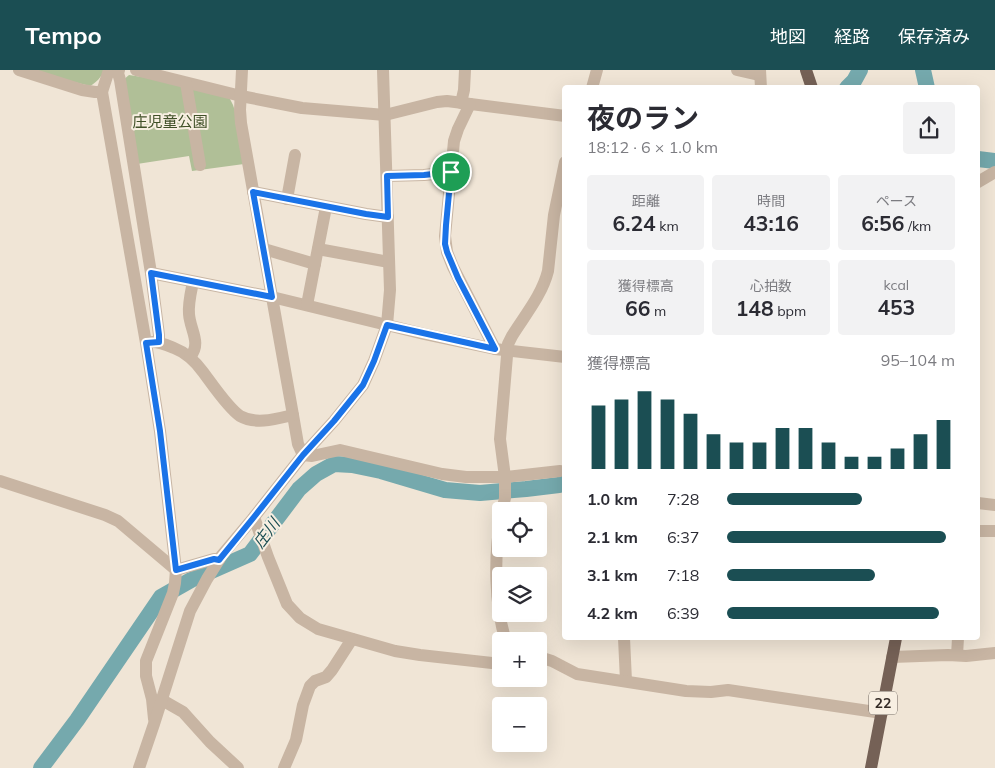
<!DOCTYPE html>
<html lang="ja">
<head>
<meta charset="utf-8">
<style>
  :root { --surface:#fff; --page:#f2f2f3; --text:#2b2b33; --muted:#7c7c81; --accent:#1b4e53 }
  body { margin:0; font-family:Mulish,"Noto Sans JP",sans-serif; background:var(--page); color:var(--text); height:100vh; display:flex; flex-direction:column; font-size:19px; white-space:nowrap }
  * { box-sizing:border-box; margin:0 }
  p { font-size:16px; color:var(--muted) }
  .icon { flex:none; width:28px; height:28px; fill:none; stroke:currentColor; stroke-width:2; stroke-linecap:round; stroke-linejoin:round }
  .map { position:relative; flex:1; overflow:hidden }
  .side { position:absolute; left:562px; top:15px; width:418px; height:555px; display:flex; flex-direction:column; background:var(--surface); border-radius:5px; box-shadow:0 5px 20px #0002 }
  .side>* { flex:none }
  .tools { position:absolute; left:492px; top:432px; display:grid; gap:10px }
  .tools a { display:grid; place-items:center; width:55px; height:55px; border-radius:5px; background:var(--surface); box-shadow:0 5px 20px #0002; font-size:25px }
  .pin { position:absolute; display:grid; place-items:center; width:42px; height:42px; color:#fff; margin:-21px; border:2px solid #fff; border-radius:50%; box-shadow:0 1px 5px #0007 }
  .round { display:grid; place-items:center; flex:none; width:52px; height:52px; border-radius:5px; background:var(--page) }
  .head { display:flex; align-items:center; justify-content:space-between; height:85px; padding:0 25px }
  h1 { font-size:28px; font-weight:700; line-height:38px }
  .figures { display:grid; grid-template-columns:repeat(3,1fr); gap:8px; height:85px; padding:5px 25px }
  .figures div { display:grid; align-content:center; border-radius:5px; background:var(--page); text-align:center }
  .figures b { font-size:21px; font-weight:700 }
  .figures small { font-size:14px; font-weight:400 }
  .figures p { font-size:14px }
  .chart { height:140px; padding:10px 25px }
  .chart p { display:flex; justify-content:space-between }
  .chart svg { width:100%; height:90px; margin-top:5px; stroke:var(--accent); stroke-width:6 }
  ul { padding:0 25px; list-style:none; font-size:16px }
  li { display:grid; grid-template-columns:80px 60px 1fr; align-items:center; height:38px }
  li i { height:12px; border-radius:6px; background:var(--accent) }
  header { display:flex; align-items:center; gap:30px; box-sizing:border-box; height:70px; padding:0 25px; background:var(--accent); color:#fff }
  header strong { font-size:24px }
  nav { display:flex; gap:28px; margin-inline-start:auto; font-size:18px }
  .map>svg:first-child { display:block }
</style>
</head>
<body>
<header>
<strong>Tempo</strong>
<nav><a>地図</a><a>経路</a><a>保存済み</a></nav>
</header>
<div class="map">
<svg width="995" height="698" viewBox="0 0 995 698">
  <rect width="100%" height="100%" fill="#f0e5d6"/>
  <g fill="#b0bf97">
    <path d="M26 0H105C101 7 97 12 90 16Z"/>
    <path d="M129 5 149 8 229 27 233 35 235 41 244 94 192 101 189 86 137 94 122 11Z"/>
  </g>
  <g fill="none" stroke-linecap="round" stroke-linejoin="round">
    <g stroke="#75a9ad" stroke-width="16">
      <path d="M923 0 927 18"/>
      <path d="M847 18 854 11 860 0"/>
      <path d="M978 89 995 91"/>
      <path d="M41 698 77 650 161 527 191 510 250 484 299 419 316 404 334 394 352 395 381 401 445 420 480 423 526 419 559 415 565 412"/>
    </g>
    <g stroke="#c8b5a3" stroke-width="12">
      <path d="M19 0 82 20 95 22H102L109 0"/>
      <path d="M119 0 118 3 120 10 151 203 159 265V272"/>
      <path d="M136 0 241 26 302 38 385 45 437 32 447 31 565 46"/>
      <path d="M242 0 240 40 241 53 293 345 298 374 303 385"/>
      <path d="M737 0 759 5"/>
      <path d="M760 0 761 18"/>
      <path d="M186 13 200 95"/>
      <path d="M592 18 597 0"/>
      <path d="M102 22 146 273 160 361 176 500 175 513 173 523 146 591V606L152 629 154 649"/>
      <path d="M461 33 464 20 465 0"/>
      <path d="M470 34 458 59 454 71 445 166 447 182 453 197 495 279"/>
      <path d="M387 106 424 105 451 102"/>
      <path d="M978 112 995 102"/>
      <path d="M253 122 366 144 388 147"/>
      <path d="M287 129 295 85"/>
      <path d="M264 179 315 194"/>
      <path d="M318 179 389 192"/>
      <path d="M151 203 272 227 424 264 495 279 565 287"/>
      <path d="M307 235 326 137"/>
      <path d="M152 272C161 272 167 275 174 278 187 283 195 291 203 302 212 314 228 338 240 346 256 355 276 349 293 345"/>
      <path d="M190 287C202 273 190 260 189 244 188 234 191 222 193 212"/>
      <path d="M303 385 312 386 340 380 442 404 466 407H505L560 401"/>
      <path d="M0 411 105 445 118 451 176 500 214 489 219 490"/>
      <path d="M978 433 995 435"/>
      <path d="M502 441 505 428V407L500 369 508 274 512 266C525 245 542 225 548 201L554 145 565 92"/>
      <path d="M254 447 268 487 287 534 300 548 318 559 395 581 420 585 501 594"/>
      <path d="M501 447C494 484 494 535 506 571"/>
      <path d="M978 461H995"/>
      <path d="M624 568 626 611"/>
      <path d="M957 585 958 568"/>
      <path d="M539 587 552 591 577 604 686 621 711 622 728 620 882 643"/>
      <path d="M892 587 948 585 966 586 995 583"/>
      <path d="M162 630 183 642 210 672 238 698"/>
      <path d="M139 698 154 654 190 541 207 509 222 485 254 447 303 385 334 351 363 315 374 291 387 255 390 220 383 0"/>
      <path d="M284 698 296 670 303 635 310 616 315 611 326 607 332 600 352 569"/>
    </g>
    <g stroke="#756156" stroke-width="12">
      <path d="M806 0 812 18"/>
      <path d="M871 698 896 568"/>
    </g>
  </g>
  <g fill="none" stroke-linecap="round" stroke-linejoin="round">
    <defs>
      <path id="route" d="M451 102 446 155 445 174 447 182 458 208 495 279 387 255 374 291 363 315 334 351 303 385 254 447 219 490 214 489 176 500 160 361 146 273 159 272V265L151 203 272 227 253 122 366 144 388 147 387 106 424 105Z"/>
    </defs>
    <use href="#route" stroke="#fff" stroke-width="10"/>
    <use href="#route" stroke="#1a73e8" stroke-width="6"/>
  </g>
  <g text-anchor="middle" dominant-baseline="central" stroke-width="4" stroke-linejoin="round" paint-order="stroke">
    <rect fill="#f8efe2" stroke="#6e655e" stroke-width="1" x="869" y="621.5" width="28" height="23" rx="4"/>
    <g font-size="14" font-weight="bold" fill="#332a25">
      <text x="883" y="633">22</text>
    </g>
    <g font-size="15" fill="#415129" stroke="#f8efe2">
      <text x="170" y="51">庄児童公園</text>
    </g>
    <g font-size="16" font-style="italic" fill="#1b4e53" stroke="#f8efe2">
      <text transform="translate(266 463) rotate(-53)">庄川</text>
    </g>
  </g>
</svg>
<div class="tools">
<a><svg class="icon" aria-label="locate" viewBox="0 0 24 24"><circle cx="12" cy="12" r="6"/><path d="M12 2v4M12 18v4M2 12h4M18 12h4"/></svg></a>
<a><svg class="icon" aria-label="layers" viewBox="0 0 24 24"><path d="M12 4l9 5-9 5-9-5zM3 14l9 5 9-5"/></svg></a>
<a>+</a>
<a>−</a>
</div>
<div class="pin" style="left:451px;top:102px;background:#1e9e55"><svg class="icon" aria-label="arrive" viewBox="0 0 24 24"><path d="M6 21V4h12l-3 4 3 4H6"/></svg></div>
<section class="side">
<div class="head"><div><h1>夜のラン</h1><p>18:12 · 6 × 1.0 km</p></div><a class="round"><svg class="icon" aria-label="share" viewBox="0 0 24 24"><path d="M12 15V3M7 8l5-5 5 5M5 13v7h14v-7"/></svg></a></div>
<div class="figures">
<div><p>距離</p><b>6.24<small> km</small></b></div>
<div><p>時間</p><b>43:16</b></div>
<div><p>ペース</p><b>6:56<small> /km</small></b></div>
</div>
<div class="figures">
<div><p>獲得標高</p><b>66<small> m</small></b></div>
<div><p>心拍数</p><b>148<small> bpm</small></b></div>
<div><p>kcal</p><b>453</b></div>
</div>
<div class="chart"><p><span>獲得標高</span>95–104 m</p>
<svg viewBox="0 0 160 44" preserveAspectRatio="none"><path d="M5 44V13M15 44V10M25 44V6M35 44V10M45 44V17M55 44V27M65 44V31M75 44V31M85 44V24M95 44V24M105 44V31M115 44V38M125 44V38M135 44V34M145 44V27M155 44V20"/></svg>
</div>
<ul>
<li><b>1.0 km</b>7:28<i style="width:59%"></i></li>
<li><b>2.1 km</b>6:37<i style="width:96%"></i></li>
<li><b>3.1 km</b>7:18<i style="width:65%"></i></li>
<li><b>4.2 km</b>6:39<i style="width:93%"></i></li>
</ul>
</section>
</div>
</body>
</html>
